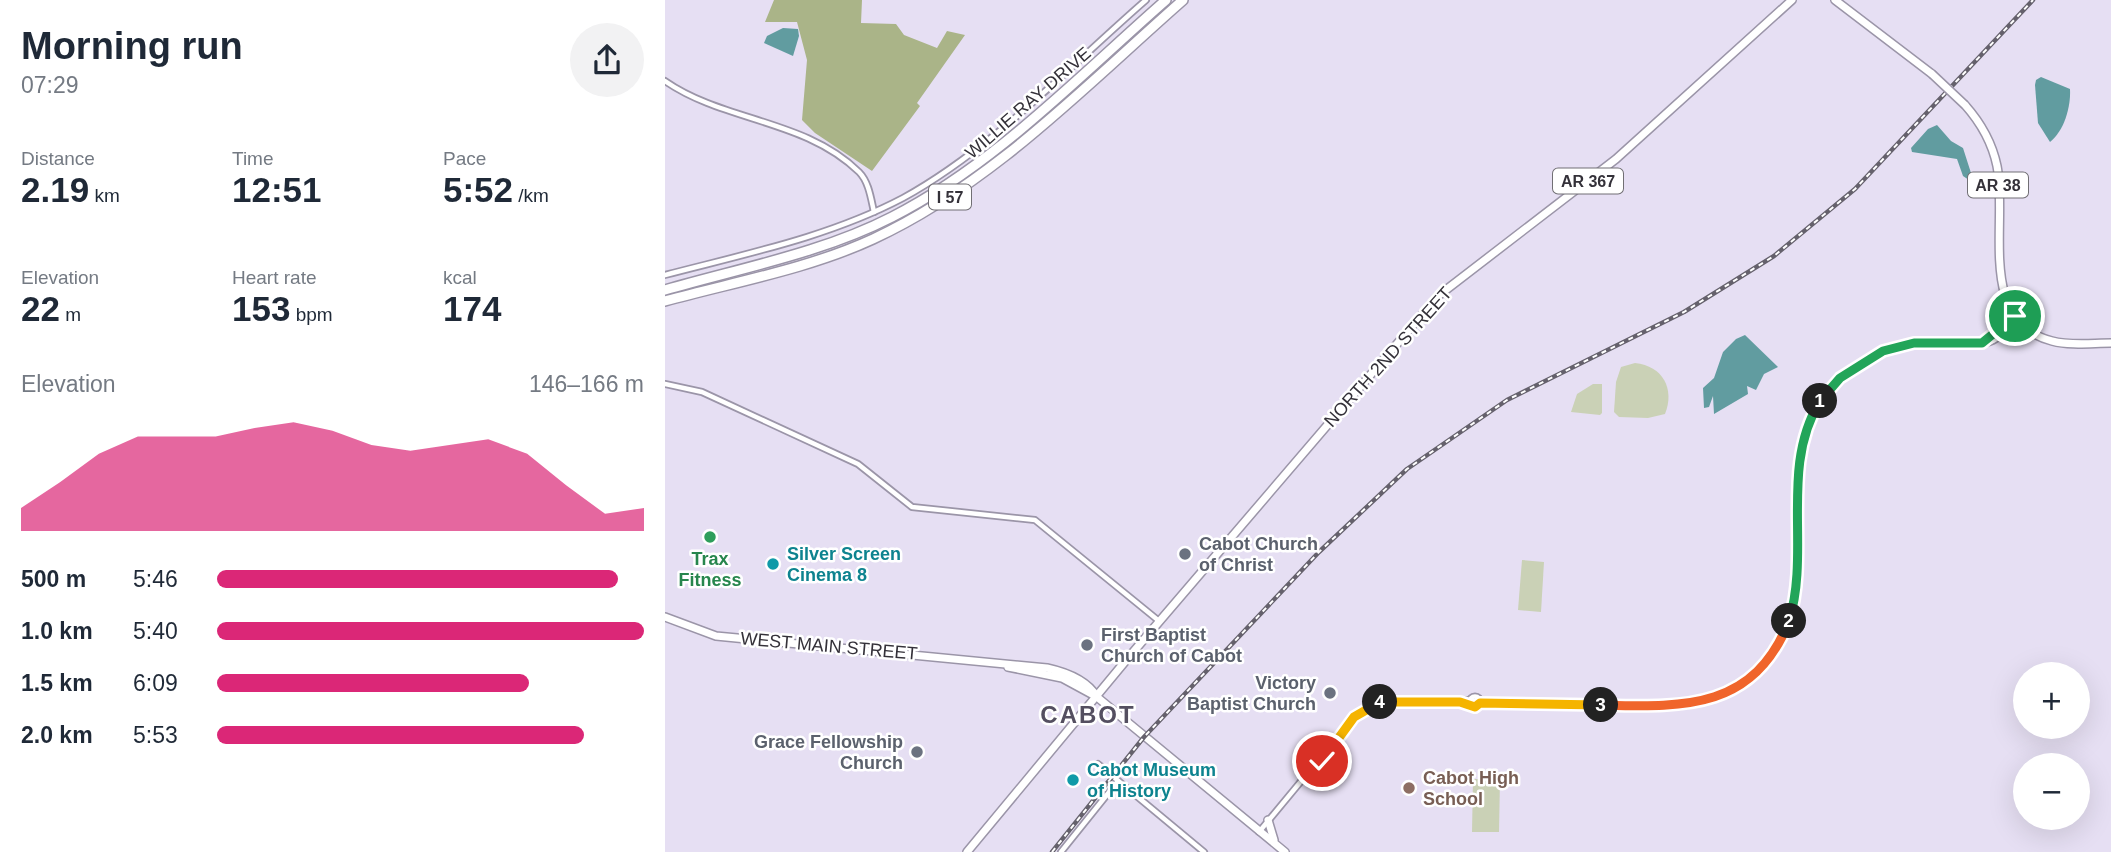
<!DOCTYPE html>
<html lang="en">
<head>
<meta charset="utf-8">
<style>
  :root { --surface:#fff; --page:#f2f2f3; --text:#1f2937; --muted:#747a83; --accent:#db2777 }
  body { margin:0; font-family:Arial,sans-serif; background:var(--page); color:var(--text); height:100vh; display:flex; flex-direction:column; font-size:26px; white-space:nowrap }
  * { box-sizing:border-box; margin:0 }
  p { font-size:23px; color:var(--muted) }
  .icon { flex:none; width:38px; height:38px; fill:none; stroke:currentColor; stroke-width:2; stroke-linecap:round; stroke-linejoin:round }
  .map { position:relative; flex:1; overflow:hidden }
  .drawer { display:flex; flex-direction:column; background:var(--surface); width:665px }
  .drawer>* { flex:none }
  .tools { position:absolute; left:1348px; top:662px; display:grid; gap:14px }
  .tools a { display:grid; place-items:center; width:77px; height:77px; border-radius:50%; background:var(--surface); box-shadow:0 7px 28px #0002; font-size:35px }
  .pin { position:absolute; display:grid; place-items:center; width:60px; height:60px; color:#fff; margin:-30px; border:4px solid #fff; border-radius:50%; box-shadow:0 2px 7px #0007 }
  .km { position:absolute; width:35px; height:35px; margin:-18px; border-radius:50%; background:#222; color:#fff; font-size:19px; line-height:35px; text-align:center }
  .round { display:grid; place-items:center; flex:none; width:74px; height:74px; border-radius:37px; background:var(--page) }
  .overview { display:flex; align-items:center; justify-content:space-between; height:119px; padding:0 21px }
  h1 { font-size:38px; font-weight:600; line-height:52px }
  .figures { display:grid; grid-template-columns:repeat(3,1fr); gap:10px; height:119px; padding:7px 21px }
  .figures div { display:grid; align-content:center }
  .figures b { font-size:35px; font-weight:600 }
  .figures small { font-size:19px; font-weight:400 }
  .figures p { font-size:19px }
  .chart { height:196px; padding:14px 21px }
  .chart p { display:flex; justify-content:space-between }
  .chart svg { width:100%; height:126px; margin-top:7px; fill:var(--accent); opacity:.7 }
  ul { padding:0 21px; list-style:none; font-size:23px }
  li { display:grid; grid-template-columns:112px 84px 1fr; align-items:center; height:52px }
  li i { height:18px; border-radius:9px; background:var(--accent) }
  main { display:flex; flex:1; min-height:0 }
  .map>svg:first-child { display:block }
</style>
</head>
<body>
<main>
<section class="drawer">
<div class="overview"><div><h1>Morning run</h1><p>07:29</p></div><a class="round"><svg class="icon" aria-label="share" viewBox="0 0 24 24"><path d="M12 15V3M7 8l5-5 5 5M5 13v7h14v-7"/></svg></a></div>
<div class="figures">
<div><p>Distance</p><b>2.19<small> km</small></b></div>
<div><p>Time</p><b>12:51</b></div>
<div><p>Pace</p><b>5:52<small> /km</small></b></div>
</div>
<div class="figures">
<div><p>Elevation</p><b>22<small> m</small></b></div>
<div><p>Heart rate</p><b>153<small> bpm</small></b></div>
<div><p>kcal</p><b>174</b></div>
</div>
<div class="chart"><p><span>Elevation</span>146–166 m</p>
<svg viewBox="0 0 160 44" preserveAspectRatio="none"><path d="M0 44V36L10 27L20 17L30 11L40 11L50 11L60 8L70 6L80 9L90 14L100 16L110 14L120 12L130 17L140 28L150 38L160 36V44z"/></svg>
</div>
<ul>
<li><b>500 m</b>5:46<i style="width:94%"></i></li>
<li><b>1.0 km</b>5:40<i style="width:100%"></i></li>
<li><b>1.5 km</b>6:09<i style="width:73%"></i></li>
<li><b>2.0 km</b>5:53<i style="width:86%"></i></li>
</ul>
</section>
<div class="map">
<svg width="1446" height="852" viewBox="0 0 1446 852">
  <rect width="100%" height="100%" fill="#e6dff3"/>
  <g fill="#cad1b6">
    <path d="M970 363C998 366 1010 389 1000 414L983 418 954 417 949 412 951 382 956 367Z"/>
    <path d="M928 384H937V413L935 415 906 412 912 394Z"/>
    <path d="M857 560 879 562 876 612 853 610Z"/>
    <path d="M808 779H835L834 832H807Z"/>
  </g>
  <path fill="#aab488" d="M109 0H197L196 23 231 24 239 35 272 48 282 31 300 35 252 103 255 106 207 171 150 133 137 120 142 60 132 22H100Z"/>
  <g fill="#619ca0">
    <path d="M118 28 133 29 134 36 128 56 99 43 102 36Z"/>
    <path d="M1376 77 1405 89C1406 107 1399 131 1385 142L1373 123 1370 85 1371 80Z"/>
    <path d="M1272 125 1286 141 1298 148 1306 173 1304 180 1298 176 1292 159 1247 152 1246 148 1263 129Z"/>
    <path d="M1080 335 1113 367 1099 374 1091 390 1082 386 1083 394 1049 414 1048 396 1044 407 1039 408 1038 388 1049 378 1058 352 1071 339Z"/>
  </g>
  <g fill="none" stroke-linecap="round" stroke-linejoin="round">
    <defs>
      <g id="minor">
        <path d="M0 81C59 122 140 119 194 172 204 182 206 199 209 212"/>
        <path d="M0 275C80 254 164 237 238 198 327 149 404 67 481 0"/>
        <path d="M1321 341 1354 313"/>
        <path d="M0 384 37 392 193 464 247 507 370 520 494 621"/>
        <circle cx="810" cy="702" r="5.5"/>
        <path d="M815 700 829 703C870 704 912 705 953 706 974 706 996 708 1017 706 1081 699 1121 648 1131 589 1133 513 1118 422 1185 370 1203 356 1225 346 1248 343 1269 341 1311 349 1328 341 1338 336 1348 324 1357 317"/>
        <circle cx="657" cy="755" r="5"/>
        <path d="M662 754C666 744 673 736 681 727 717 683 758 710 804 700"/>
        <path d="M433 764 539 852"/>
        <path d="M594 832 647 768 657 761"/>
        <path d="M396 852 453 781"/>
      </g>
      <g id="major">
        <path d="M1170 0 1267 74"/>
        <path d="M1300 105C1316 123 1327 142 1332 166 1343 222 1311 322 1387 341 1406 346 1427 343 1446 343"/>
        <path d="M0 617 51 636 382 668C400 672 422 680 432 697"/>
        <path d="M343 667 397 678 432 697 620 852"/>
        <path d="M603 820 609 840"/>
        <path d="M302 852 463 658 773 296 951 159 1127 0"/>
      </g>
      <g id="highway">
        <path d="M0 290C76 268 157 253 227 217 331 164 414 76 501 0"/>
        <path d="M0 301C69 282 143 269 208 239 327 184 421 85 518 0"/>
      </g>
    </defs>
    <use href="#minor" stroke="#9b95a8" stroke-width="8"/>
    <use href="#major" stroke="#9b95a8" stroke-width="10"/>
    <use href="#highway" stroke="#9b95a8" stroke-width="12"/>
    <use href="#minor" stroke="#fff" stroke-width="4.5"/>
    <use href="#major" stroke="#fff" stroke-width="7"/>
    <use href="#highway" stroke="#fff" stroke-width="9"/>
    <defs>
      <path id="rail" d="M387 852 479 737 654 552 742 469 842 400 1019 312 1109 256 1190 189 1368 0"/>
    </defs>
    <use href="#rail" stroke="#65616c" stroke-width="4.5"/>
    <use href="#rail" stroke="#fff" stroke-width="2" stroke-dasharray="5" stroke-linecap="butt"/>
    <defs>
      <path id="major-bridge" d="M1267 74 1300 105"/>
    </defs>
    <use href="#major-bridge" stroke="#9b95a8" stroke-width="10" stroke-linecap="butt"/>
    <use href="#major-bridge" stroke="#fff" stroke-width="7"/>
  </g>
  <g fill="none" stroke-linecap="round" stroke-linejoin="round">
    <defs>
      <path id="split-1" d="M1155 401 1175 378 1218 351 1249 343H1317L1350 316"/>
      <path id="split-2" d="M1124 621C1146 550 1114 468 1155 401"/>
      <path id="split-3" d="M936 705C1017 707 1089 711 1124 621"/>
      <path id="split-4" d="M715 702H795L810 707 815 703 936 705"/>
      <path id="split-5" d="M657 761 689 717 715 702"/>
    </defs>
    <use href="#split-1" stroke="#fff" stroke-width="14"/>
    <use href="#split-2" stroke="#fff" stroke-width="14"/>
    <use href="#split-3" stroke="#fff" stroke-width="14"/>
    <use href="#split-4" stroke="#fff" stroke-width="14"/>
    <use href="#split-5" stroke="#fff" stroke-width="14"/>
    <use href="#split-1" stroke="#22a559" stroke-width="9"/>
    <use href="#split-2" stroke="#22a559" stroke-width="9"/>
    <use href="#split-3" stroke="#f0652b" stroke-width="9"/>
    <use href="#split-4" stroke="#f5b400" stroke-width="9"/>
    <use href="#split-5" stroke="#f5b400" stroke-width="9"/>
  </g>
  <circle fill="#2e9e5b" stroke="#fff" stroke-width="2.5" cx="45" cy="537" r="7"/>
  <g fill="#6b7280" stroke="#fff" stroke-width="2.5">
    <circle cx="520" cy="554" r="7"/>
    <circle cx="422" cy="645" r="7"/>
    <circle cx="665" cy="693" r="7"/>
    <circle cx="252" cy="752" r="7"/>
  </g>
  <g fill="#0f9aa8" stroke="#fff" stroke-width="2.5">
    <circle cx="108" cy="564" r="7"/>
    <circle cx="408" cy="780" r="7"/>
  </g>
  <circle fill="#8d6e63" stroke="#fff" stroke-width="2.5" cx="744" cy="788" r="7"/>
  <g text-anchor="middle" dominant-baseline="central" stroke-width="5" stroke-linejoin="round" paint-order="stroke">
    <g fill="#fff" stroke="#716f74" stroke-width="2">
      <rect x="888" y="168.5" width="70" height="25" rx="5"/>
      <rect x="1303" y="172.5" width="60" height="25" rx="5"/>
      <rect x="264" y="184.5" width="42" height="25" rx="5"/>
    </g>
    <g font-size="16" font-weight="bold" fill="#343139">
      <text x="923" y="181">AR 367</text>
      <text x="1333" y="185">AR 38</text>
      <text x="285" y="197">I 57</text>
    </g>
    <g font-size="18" fill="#343139" stroke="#fff">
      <text transform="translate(363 103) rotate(-41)">WILLIE RAY DRIVE</text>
      <text transform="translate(723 357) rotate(-48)">NORTH 2ND STREET</text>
      <text transform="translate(164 646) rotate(5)">WEST MAIN STREET</text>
    </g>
    <g font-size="18" font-weight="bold" fill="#5b616d" stroke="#fff" text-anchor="start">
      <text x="534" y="544">Cabot Church<tspan x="534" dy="21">of Christ</tspan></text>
      <text x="436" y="635">First Baptist<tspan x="436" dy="21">Church of Cabot</tspan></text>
      <text x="651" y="683" text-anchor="end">Victory<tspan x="651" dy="21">Baptist Church</tspan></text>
      <text x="238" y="742" text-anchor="end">Grace Fellowship<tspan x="238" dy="21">Church</tspan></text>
    </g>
    <g font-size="18" font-weight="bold" fill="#0d838f" stroke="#fff" text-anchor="start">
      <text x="122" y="554">Silver Screen<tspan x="122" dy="21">Cinema 8</tspan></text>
      <text x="422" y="770">Cabot Museum<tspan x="422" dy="21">of History</tspan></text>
    </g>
    <g font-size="18" font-weight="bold" fill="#27864d" stroke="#fff">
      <text x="45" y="559">Trax<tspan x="45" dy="21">Fitness</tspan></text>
    </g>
    <g font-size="18" font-weight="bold" fill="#785e54" stroke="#fff" text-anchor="start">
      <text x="758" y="778">Cabot High<tspan x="758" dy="21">School</tspan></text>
    </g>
    <g font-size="24" font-weight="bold" letter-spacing="2" fill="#544f60" stroke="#fff">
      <text x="423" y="714">CABOT</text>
    </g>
  </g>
</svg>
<div class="tools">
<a>+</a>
<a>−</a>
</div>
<div class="pin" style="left:1350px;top:316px;background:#1e9e55"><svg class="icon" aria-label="arrive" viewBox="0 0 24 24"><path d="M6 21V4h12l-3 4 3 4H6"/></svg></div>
<div class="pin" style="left:657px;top:761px;background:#d93025"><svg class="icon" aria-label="check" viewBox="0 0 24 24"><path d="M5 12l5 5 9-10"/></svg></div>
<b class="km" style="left:1155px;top:401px">1</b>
<b class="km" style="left:1124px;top:621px">2</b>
<b class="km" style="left:936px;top:705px">3</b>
<b class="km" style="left:715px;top:702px">4</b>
</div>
</main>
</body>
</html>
